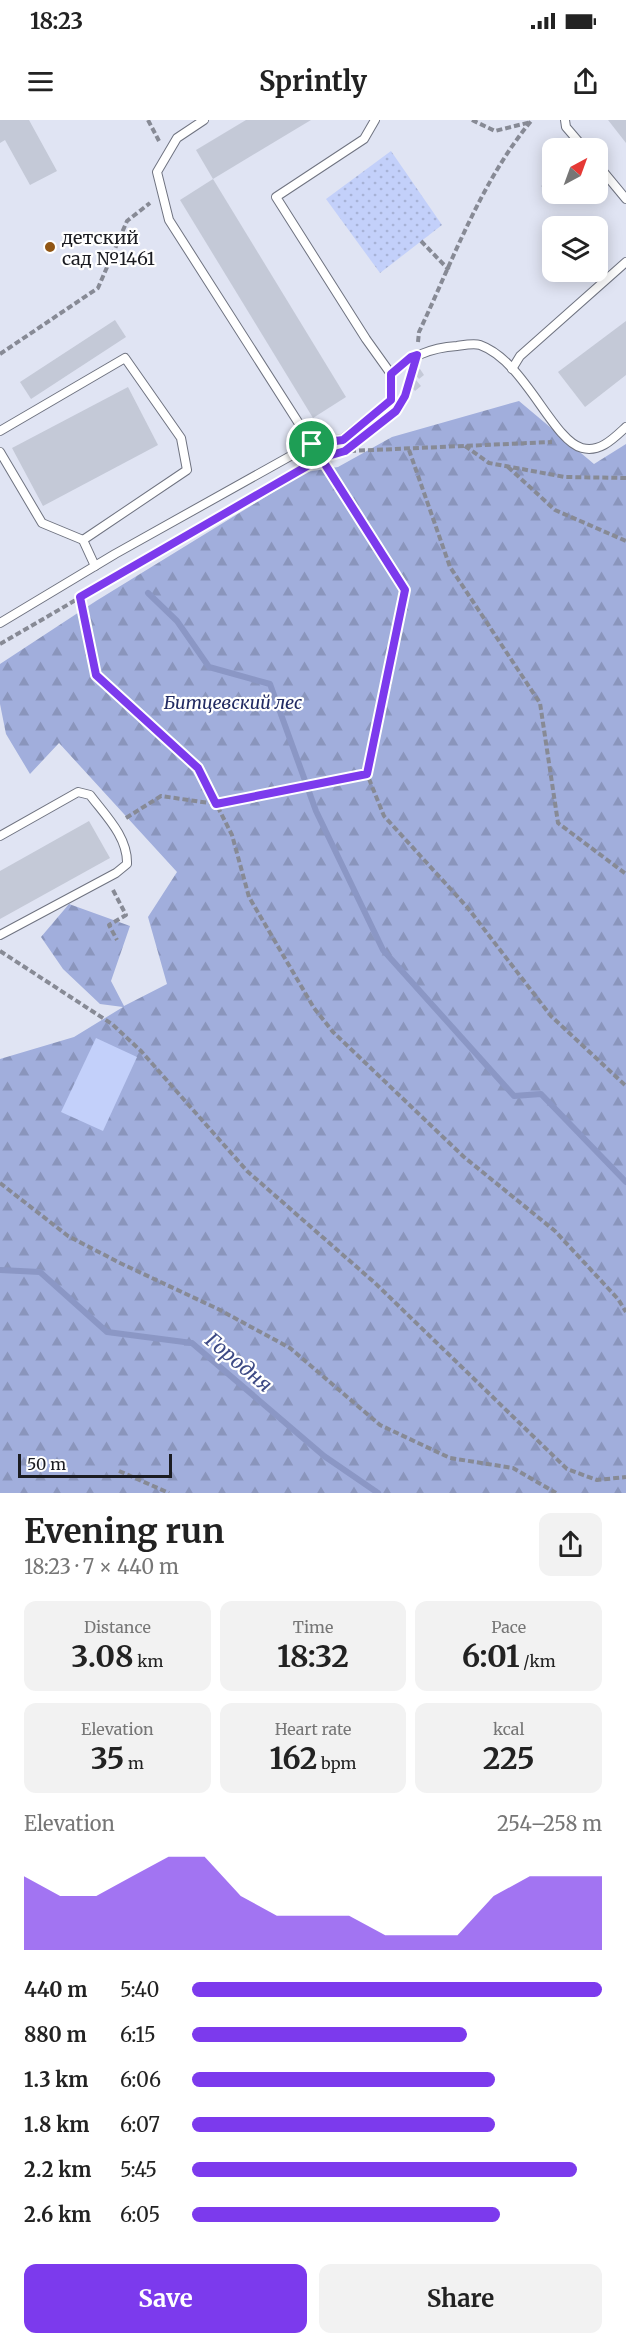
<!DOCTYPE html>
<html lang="en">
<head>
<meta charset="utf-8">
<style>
  :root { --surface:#fff; --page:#f2f2f2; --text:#222; --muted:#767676; --accent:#7c3aed }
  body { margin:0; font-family:Merriweather,serif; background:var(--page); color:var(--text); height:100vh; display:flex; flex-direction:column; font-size:22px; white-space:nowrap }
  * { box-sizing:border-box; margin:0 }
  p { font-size:20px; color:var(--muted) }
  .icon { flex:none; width:33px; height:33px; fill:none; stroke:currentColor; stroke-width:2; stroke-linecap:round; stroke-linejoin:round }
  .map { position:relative; height:1373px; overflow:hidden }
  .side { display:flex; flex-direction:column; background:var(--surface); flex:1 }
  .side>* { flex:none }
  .needle { width:39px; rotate:41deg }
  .controls { position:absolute; left:542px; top:18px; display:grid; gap:12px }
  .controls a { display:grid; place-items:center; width:66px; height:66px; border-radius:12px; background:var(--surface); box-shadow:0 3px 15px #0003; font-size:30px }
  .scale { position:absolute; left:18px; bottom:15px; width:154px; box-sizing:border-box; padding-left:6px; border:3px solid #1b1c22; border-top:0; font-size:16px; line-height:21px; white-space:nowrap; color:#1b1c22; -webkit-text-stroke:4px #fff; paint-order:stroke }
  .pin { position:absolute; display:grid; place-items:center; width:51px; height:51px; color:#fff; margin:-26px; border:3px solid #fff; border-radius:50%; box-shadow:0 2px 6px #0007 }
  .round { display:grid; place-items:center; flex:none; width:63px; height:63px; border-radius:12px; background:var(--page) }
  .summary { display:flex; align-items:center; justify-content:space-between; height:102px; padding:0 24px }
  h1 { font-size:33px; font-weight:700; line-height:45px }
  .metrics { display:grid; grid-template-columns:repeat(3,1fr); gap:9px; height:102px; padding:6px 24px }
  .metrics div { display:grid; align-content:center; border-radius:12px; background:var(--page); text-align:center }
  .metrics b { font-size:30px; font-weight:700 }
  .metrics small { font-size:16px; font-weight:400 }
  .metrics p { font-size:16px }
  .chart { height:168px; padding:12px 24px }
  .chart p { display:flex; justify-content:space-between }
  .chart svg { width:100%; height:108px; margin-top:6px; fill:var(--accent); opacity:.7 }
  .action { display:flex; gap:12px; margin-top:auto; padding:12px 24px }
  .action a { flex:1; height:69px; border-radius:12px; background:var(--accent); color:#fff; font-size:24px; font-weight:700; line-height:69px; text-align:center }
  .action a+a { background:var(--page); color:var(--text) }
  ul { padding:0 24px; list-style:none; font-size:20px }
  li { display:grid; grid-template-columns:96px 72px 1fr; align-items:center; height:45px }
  li i { height:15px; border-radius:8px; background:var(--accent) }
  .status { display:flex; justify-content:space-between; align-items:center; height:42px; padding:0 30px; background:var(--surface); direction:ltr }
  .status svg { height:16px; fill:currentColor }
  header { display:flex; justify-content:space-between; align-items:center; height:78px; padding:0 24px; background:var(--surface); font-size:27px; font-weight:700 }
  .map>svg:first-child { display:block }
</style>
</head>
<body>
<div class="status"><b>18:23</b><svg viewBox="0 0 49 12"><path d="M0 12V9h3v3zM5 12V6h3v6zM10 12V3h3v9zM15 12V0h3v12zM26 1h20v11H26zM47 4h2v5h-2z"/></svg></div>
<header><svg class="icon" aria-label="menu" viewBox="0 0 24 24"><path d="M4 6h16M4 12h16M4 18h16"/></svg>Sprintly<svg class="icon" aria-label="share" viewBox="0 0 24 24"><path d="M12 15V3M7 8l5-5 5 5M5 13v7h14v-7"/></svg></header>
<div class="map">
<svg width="626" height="1373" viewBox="0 0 626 1373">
  <defs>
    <pattern id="green-dots" width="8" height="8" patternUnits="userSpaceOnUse" patternTransform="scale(1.5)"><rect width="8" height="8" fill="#c3d0fa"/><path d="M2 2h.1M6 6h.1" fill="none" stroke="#a7b2d6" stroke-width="1.8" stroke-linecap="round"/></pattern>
    <pattern id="forest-firs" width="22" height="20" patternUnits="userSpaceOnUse" patternTransform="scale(1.5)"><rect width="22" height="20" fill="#a1aedc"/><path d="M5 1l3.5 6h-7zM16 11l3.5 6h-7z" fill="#8a95bc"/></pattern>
  </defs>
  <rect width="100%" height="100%" fill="#e0e4f3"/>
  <path fill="url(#green-dots)" d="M391 31 442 105 380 153 326 79Z"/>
  <path fill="url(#forest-firs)" d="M519 281 594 344 626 324V1373H0V939L74 917 123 887 100 884 63 849 41 817 69 784 130 806 111 861 124 886 167 864 148 797 177 752 59 623 30 654 6 614 0 584V544L96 481 306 352 338 347 392 317Z"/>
  <path fill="#c3d0fa" d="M96 918 137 937 103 1011 61 992Z"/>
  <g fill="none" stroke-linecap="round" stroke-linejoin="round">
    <g stroke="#8b97c5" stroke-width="6">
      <path d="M148 473 177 501 209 547 270 564 316 691 383 830 514 976 541 974 626 1062"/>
      <path d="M0 1150 40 1152 107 1212 192 1223 324 1336 378 1373"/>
    </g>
  </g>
  <g fill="#c4c9d7">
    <path d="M0 0H29L57 51 30 65 5 20 0 23Z"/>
    <path d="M246 0H311L213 59 196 30Z"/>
    <path d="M608 0H626V23Z"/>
    <path d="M552 57V74H566L555 83 541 66Z"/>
    <path d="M213 59 346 277 313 298 180 80Z"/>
    <path d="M115 200 126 217 31 279 20 262Z"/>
    <path d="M626 201V255L585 287 558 252Z"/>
    <path d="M420 249 424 255 419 259 414 253Z"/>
    <path d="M416 260 421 266 415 271 410 265Z"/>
    <path d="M128 267 158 325 43 386 12 328Z"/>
    <path d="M89 701 110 738 0 799V751Z"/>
  </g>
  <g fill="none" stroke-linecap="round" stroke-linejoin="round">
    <defs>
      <g id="service">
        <path d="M204 0 177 18 157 52 169 100 312 324"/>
        <path d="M565 0 566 7 584 28"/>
        <path d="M597 44 626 79"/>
        <path d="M512 249 520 236 626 142"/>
        <path d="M391 254C412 236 429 228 457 226 464 225 474 223 480 225 525 241 552 320 582 328 600 333 614 318 626 307"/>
        <path d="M0 311 125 238 181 318 187 350 83 420"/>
        <path d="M0 332 42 403 83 420 95 446"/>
        <path d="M0 503 115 434 312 324 343 319 391 280V254L366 219 276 77 364 19 375 0"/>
        <path d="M0 716 78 672 90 675C105 695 128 717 127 744L116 753 0 815"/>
      </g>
    </defs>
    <use href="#service" stroke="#6f7380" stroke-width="10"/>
    <g stroke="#878a95" stroke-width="4" stroke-dasharray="6 3" stroke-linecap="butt">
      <path d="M148 0 159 21"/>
      <path d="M472 0 495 11 531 2"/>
      <path d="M421 121 449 150"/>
      <path d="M418 222 419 212C453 140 481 61 532 0"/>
      <path d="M0 234 98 168 127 101 150 83"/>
      <path d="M407 272 411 256"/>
      <path d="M465 326 489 343 565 357 626 358"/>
      <path d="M409 330 450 447 540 583 558 703 626 754"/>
      <path d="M350 331 552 322"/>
      <path d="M320 336 404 470 367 654 384 696 467 787 551 896 626 966"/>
      <path d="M508 347 555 390 626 421"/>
      <path d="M80 477 96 555 198 648 232 715 249 777 314 888 333 912 464 1037 555 1111 618 1179 626 1192"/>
      <path d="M0 524 312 343"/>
      <path d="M126 698 161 676 216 684 367 654"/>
      <path d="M113 770 126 795 109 805 117 820"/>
      <path d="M0 831 112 904 141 931 247 1051 375 1163 567 1349 597 1360 626 1357"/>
      <path d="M0 1063 68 1116 120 1143 218 1189 290 1228 380 1305 450 1338 513 1348 556 1373"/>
      <path d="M119 1351 169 1373"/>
    </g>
    <use href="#service" stroke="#fff" stroke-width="8"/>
  </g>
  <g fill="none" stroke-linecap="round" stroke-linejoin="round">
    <defs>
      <path id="route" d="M312 324 321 338 405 470 367 654 216 684 198 648 96 555 80 477 321 338 345 331 396 291 405 276 417 235 411 237 391 254V280L343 320 312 324"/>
    </defs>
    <use href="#route" stroke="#fff" stroke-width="12"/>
    <use href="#route" stroke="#7c3aed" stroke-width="8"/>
  </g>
  <circle fill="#915614" stroke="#fff" stroke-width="2" cx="50" cy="127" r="6"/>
  <g text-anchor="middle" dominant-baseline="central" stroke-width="4.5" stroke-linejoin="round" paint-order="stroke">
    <g font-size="18" fill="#1b1c22" stroke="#fff" text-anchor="start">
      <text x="62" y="117">детский<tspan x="62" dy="21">сад №1461</tspan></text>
    </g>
    <g font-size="18" font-style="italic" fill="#222b63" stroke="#fff">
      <text x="233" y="582">Битцевский лес</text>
    </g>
    <g font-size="20" font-style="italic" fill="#3d4a85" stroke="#fff">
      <text transform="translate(239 1242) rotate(40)">Городня</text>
    </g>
  </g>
</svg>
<div class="controls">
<a><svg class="needle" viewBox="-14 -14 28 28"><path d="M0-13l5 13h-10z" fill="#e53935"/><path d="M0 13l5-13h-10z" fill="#767676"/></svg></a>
<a><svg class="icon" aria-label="layers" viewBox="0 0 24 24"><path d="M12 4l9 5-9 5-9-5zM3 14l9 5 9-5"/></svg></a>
</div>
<div class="scale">50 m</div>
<div class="pin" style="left:312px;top:324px;background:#1e9e55"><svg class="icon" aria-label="arrive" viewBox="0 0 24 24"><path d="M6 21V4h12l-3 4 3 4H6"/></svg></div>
</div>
<section class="side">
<div class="summary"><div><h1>Evening run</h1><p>18:23 · 7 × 440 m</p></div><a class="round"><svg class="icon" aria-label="share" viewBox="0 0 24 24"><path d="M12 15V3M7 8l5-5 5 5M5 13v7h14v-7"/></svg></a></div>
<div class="metrics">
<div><p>Distance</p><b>3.08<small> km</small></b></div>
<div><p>Time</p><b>18:32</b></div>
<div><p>Pace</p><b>6:01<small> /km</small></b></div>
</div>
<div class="metrics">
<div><p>Elevation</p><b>35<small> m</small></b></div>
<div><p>Heart rate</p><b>162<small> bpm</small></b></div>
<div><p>kcal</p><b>225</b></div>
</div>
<div class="chart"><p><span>Elevation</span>254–258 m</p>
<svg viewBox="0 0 160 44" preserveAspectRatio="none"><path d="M0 44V14L10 22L20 22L30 14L40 6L50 6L60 22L70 30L80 30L90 30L100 38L110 38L120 38L130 22L140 14L150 14L160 14V44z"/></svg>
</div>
<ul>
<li><b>440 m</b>5:40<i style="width:100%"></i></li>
<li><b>880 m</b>6:15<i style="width:67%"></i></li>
<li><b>1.3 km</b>6:06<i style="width:74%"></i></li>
<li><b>1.8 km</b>6:07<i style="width:74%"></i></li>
<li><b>2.2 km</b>5:45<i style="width:94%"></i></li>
<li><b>2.6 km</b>6:05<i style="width:75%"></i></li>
</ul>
<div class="action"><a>Save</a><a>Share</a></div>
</section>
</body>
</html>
